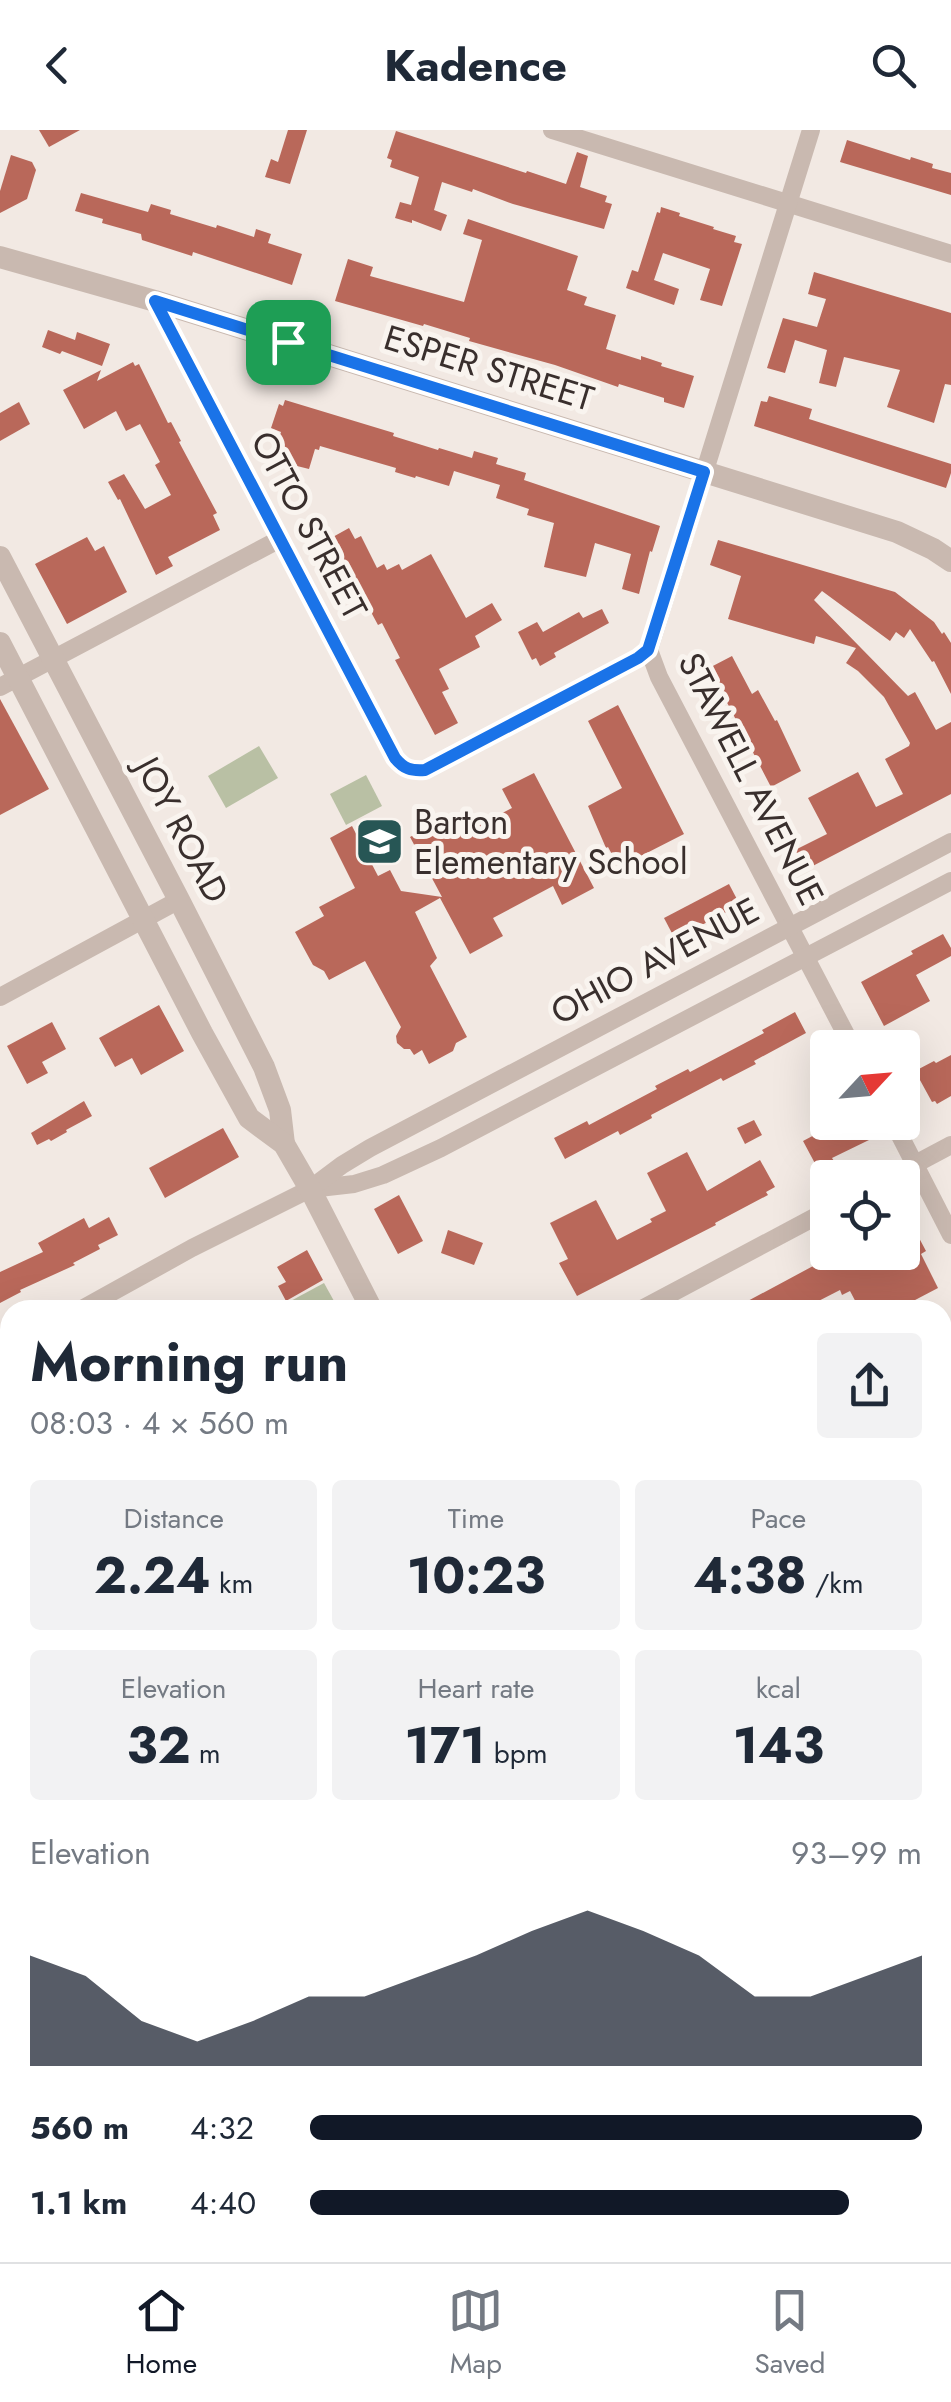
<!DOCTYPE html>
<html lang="en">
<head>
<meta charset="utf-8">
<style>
  :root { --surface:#fff; --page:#f2f2f3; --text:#1f2937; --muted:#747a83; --line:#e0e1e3; --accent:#111827 }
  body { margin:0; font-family:Jost,sans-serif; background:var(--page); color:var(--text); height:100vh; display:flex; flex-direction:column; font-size:38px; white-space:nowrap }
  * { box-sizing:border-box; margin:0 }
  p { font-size:32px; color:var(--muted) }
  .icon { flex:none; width:55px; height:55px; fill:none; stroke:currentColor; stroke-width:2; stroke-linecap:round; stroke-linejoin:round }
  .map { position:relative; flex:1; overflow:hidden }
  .panel { position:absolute; left:0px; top:1170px; width:952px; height:962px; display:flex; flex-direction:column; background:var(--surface); border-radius:30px 30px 0 0; box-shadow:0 10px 40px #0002 }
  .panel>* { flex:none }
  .needle { width:65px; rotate:64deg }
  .tools { position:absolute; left:810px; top:900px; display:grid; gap:20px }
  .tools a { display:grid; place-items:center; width:110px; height:110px; border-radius:10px; background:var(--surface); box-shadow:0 10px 40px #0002; font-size:50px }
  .pin { position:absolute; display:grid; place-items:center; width:85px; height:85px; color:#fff; margin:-42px; border-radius:20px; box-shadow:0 5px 15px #0006 }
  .round { display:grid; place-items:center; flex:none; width:105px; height:105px; border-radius:10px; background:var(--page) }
  .head { display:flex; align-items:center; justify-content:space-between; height:170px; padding:0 30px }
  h1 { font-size:55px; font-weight:700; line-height:75px }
  .stats { display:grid; grid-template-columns:repeat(3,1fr); gap:15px; height:170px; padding:10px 30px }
  .stats div { display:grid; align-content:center; border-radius:10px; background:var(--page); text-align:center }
  .stats b { font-size:50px; font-weight:700 }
  .stats small { font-size:28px; font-weight:400 }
  .stats p { font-size:28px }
  .chart { height:280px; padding:20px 30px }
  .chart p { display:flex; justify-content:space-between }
  .chart svg { width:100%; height:180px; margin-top:10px; fill:var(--accent); opacity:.7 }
  ul { padding:0 30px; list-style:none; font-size:32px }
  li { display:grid; grid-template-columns:160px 120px 1fr; align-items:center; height:75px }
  li i { height:25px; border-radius:12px; background:var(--accent) }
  header { display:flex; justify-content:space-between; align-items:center; height:130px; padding:0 30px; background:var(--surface); font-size:45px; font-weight:700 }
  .tab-bar { display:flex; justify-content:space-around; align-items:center; height:140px; border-top:2px solid var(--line); background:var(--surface); font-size:28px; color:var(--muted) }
  .tab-bar a { display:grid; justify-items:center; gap:5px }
  .tab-bar .on { color:var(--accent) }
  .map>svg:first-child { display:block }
</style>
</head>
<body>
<header><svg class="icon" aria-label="back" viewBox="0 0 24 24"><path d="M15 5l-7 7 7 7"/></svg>Kadence<svg class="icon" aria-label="search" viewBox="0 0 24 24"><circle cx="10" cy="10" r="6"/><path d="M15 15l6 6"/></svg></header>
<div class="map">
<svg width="951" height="2132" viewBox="0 0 951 2132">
  <rect width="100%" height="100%" fill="#f2e9e3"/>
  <g fill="#b9c0a4">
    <path d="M259 616 278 648 226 678 208 646Z"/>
    <path d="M366 645 382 676 346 695 330 664Z"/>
    <path d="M324 1153 339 1180H274Z"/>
    <path d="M951 1890V2020L943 2024V1895Z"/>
    <path d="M528 2122H863L868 2132H510Z"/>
  </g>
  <g fill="#b9685a">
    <path d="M39 0H80L49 17Z"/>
    <path d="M288 0H307L290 54 265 47 271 29 278 32Z"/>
    <path d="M396 1 526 43 527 41 566 54 577 22 588 26 580 57 607 66 605 72 612 74 604 99 513 74 473 59 472 62 442 52 434 80 447 85 441 101 412 90V93L395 88 400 72 411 75 419 47 390 37 392 30 387 28Z"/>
    <path d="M847 10 910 30 911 27 933 34 932 38 951 43V65L840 32Z"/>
    <path d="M11 25 32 32 36 40 27 69 0 83V61Z"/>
    <path d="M81 63 148 82 151 74 171 80 170 84 216 98 217 95 254 107 256 99 271 104 268 113 302 124 292 155 193 122 192 126 142 110 141 104 102 93 103 89 75 81Z"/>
    <path d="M661 77 680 83 679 86 714 97 713 99 736 106 734 112 742 114 722 176 700 170 710 139 663 123 654 150 679 159 674 175 626 158 632 140 638 142 657 82 660 83Z"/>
    <path d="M468 89 578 126 567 160 587 167 584 175 616 185 606 219 641 230V226L662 233 661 236 694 246 684 278 664 272V268L619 254 618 257 555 235 469 211 470 208 424 194 423 196 335 171 348 129 373 137 370 146 464 172 482 110 463 104Z"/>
    <path d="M814 142 951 183V255L945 254 934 293 887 277 900 240 844 227 836 257 819 253 827 220 795 210 785 243 767 238 783 188 817 197 826 169 808 164Z"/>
    <path d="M48 200 75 210 77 202 110 214 102 236 62 221 60 224 42 217Z"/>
    <path d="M133 232 135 236 139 234 168 293 171 292 181 311 179 312 217 383 213 385 220 400 168 427 173 436 156 445 120 369 118 370 108 352 124 344 145 379 171 365 155 335 160 332 140 294 126 301 116 281 84 299 63 260 101 240 97 251Z"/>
    <path d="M769 266 812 279 809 289 951 334V343L946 358 754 296 761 271 767 272Z"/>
    <path d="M285 270 394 303 393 306 438 320 439 318 472 328 474 321 498 328 496 334 526 343 524 350 660 396 652 422 650 421 639 464 622 459 631 424 595 413 586 447 544 437 554 393 527 385 529 379 496 368 500 355 454 341 449 356 416 346 415 348 395 342 396 338 320 316 319 320 315 319 309 339 273 330 281 302 271 298 279 274 283 276Z"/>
    <path d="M19 272 30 294 0 311V283Z"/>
    <path d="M349 398 355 409 361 406 377 438 384 434 387 440 399 434 402 440 431 424 466 488 492 473 502 490 475 506 480 517 439 539 449 559 442 562 458 593 435 605 395 530 400 528 382 493 378 495 331 408Z"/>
    <path d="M87 407 95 421 104 416 127 462 67 494 35 434Z"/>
    <path d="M718 410 895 462 934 492 942 504 944 502 951 513V564L934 531 932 532 910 499 904 508 896 502 890 511 822 461 814 470 908 566 915 562 936 600 951 592V664L805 740 795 720 827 704 808 668 858 642 876 677 903 664 885 629 909 616 910 613 884 567 858 541 846 533 856 518 816 506 814 514 728 489 741 446 710 435Z"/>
    <path d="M602 479 609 493 554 523 556 527 540 536 536 528 532 530 518 502 537 492 543 502 579 482 583 488Z"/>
    <path d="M732 526 752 564 758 560 775 591 777 590 801 641 771 657 709 538Z"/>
    <path d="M0 569 49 659 0 685Z"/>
    <path d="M618 575 684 704 635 729 636 732 621 741 608 717 606 718 588 676 622 658 588 591Z"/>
    <path d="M534 643 594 758 562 775 553 756 493 788 503 806 470 824 440 768 415 782 437 828 430 836 467 907 456 913 453 921 429 934 422 920 414 925 410 919H404L397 913 396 906 401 897 365 831 329 850 324 841 313 835 295 802 324 786 319 777 355 758 330 708 352 696 378 746 390 740 401 761 442 767 410 707 442 690 452 709 512 678 502 659Z"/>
    <path d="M729 754 740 775 675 809 664 788Z"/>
    <path d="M943 804 951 818V826L916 845 930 871 884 896 861 852 913 824 911 821Z"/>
    <path d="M159 875 184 921 141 945 132 928 115 937 99 908Z"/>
    <path d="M795 882 806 903 754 931 756 934 723 951 721 948 651 985 652 988 620 1005 618 1001 565 1029 554 1008 587 991 589 995 657 959 655 956 688 939 690 942 764 903 762 900Z"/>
    <path d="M52 892 66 919 42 932 48 943 27 954 7 916Z"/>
    <path d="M951 925V966L937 974 935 971 932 972 915 941 934 931 936 933Z"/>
    <path d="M84 971 92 986 66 1000 67 1002 51 1011 49 1009 37 1015 31 1003Z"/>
    <path d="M754 990 762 1005 745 1014 737 998Z"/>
    <path d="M839 992H860L869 1010 832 1028 834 1031 818 1039 803 1011Z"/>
    <path d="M223 998 239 1027 165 1068 149 1038Z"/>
    <path d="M687 1022 707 1061 760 1030 775 1057 766 1062 768 1065 715 1093 716 1095 577 1166 559 1133 568 1129 550 1093 596 1070 617 1110 652 1092 650 1089 666 1081 647 1043Z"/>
    <path d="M399 1065 423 1111 398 1124 374 1079Z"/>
    <path d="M902 1076 926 1121 921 1124 938 1158 896 1180H860L850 1161 842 1165 840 1160 801 1180H731L815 1135 818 1140 850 1122H902Z"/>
    <path d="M109 1087 118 1105 98 1115 100 1119 73 1133 75 1135 20 1160 21 1162 0 1173V1142L43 1122 38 1113 84 1088 89 1098Z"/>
    <path d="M448 1100 483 1113 474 1135 441 1123Z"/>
    <path d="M307 1120 323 1150 286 1171 278 1156 286 1152 277 1137Z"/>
  </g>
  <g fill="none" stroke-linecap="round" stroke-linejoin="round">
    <g stroke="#c9b9b0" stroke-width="18">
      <path d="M552 0 951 124"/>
      <path d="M811 0 649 520 659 547 853 918"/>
      <path d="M155 171 395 628C404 639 411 641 425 640L638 528 649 520"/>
      <path d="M0 557 280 409"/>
      <path d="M0 867 179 770"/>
      <path d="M893 992 951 1105"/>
      <path d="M889 1048 951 1015"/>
      <path d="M310 1059 354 1054 383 1045 441 1018 951 751"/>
      <path d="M80 1180 192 1118 310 1059 342 1035 370 1018 951 712"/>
      <path d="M640 1180 828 1080"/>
      <path d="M0 1224 10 1219"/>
      <path d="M942 1323 951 1318"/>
      <path d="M0 1486 10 1481"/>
      <path d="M942 1625 951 1620"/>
      <path d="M0 1752 10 1746"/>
      <path d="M0 2017 10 2011"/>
      <path d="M0 2081 10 2101"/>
      <path d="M21 2122 26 2132"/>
      <path d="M276 2132 293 2122"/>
    </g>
    <g stroke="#c9b9b0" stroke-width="22">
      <path d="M0 127 155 171 897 402 933 419 951 431"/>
      <path d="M0 427 179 770 264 937 280 980 284 1014"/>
      <path d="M0 513 202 903 249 988 284 1014 310 1059 372 1180"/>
      <path d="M864 2122 869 2132"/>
    </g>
  </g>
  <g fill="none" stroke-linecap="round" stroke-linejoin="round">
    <defs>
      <path id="route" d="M155 171 704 342 648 520 638 528 425 640C411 641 404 639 395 628Z"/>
    </defs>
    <use href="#route" stroke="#fff" stroke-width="20"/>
    <use href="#route" stroke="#1a73e8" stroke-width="12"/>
  </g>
  <defs>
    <symbol id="school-square" viewBox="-11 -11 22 22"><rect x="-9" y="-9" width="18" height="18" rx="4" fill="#275655" stroke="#f9f4ef"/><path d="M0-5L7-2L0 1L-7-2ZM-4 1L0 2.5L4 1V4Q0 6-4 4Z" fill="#fff"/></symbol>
  </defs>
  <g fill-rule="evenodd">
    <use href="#school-square" x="352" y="684" width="55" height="55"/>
  </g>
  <g text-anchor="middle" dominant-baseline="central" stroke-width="10" stroke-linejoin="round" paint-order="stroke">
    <g font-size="35" fill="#392f2d" stroke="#f9f4ef">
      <text transform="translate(489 238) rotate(17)">ESPER STREET</text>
      <text transform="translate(309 395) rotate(62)">OTTO STREET</text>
      <text transform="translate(751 649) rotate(63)">STAWELL AVENUE</text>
      <text transform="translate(182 700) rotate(62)">JOY ROAD</text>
      <text transform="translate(655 831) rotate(-28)">OHIO AVENUE</text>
    </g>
    <g font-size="35" fill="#392f2d" stroke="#f9f4ef" text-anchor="start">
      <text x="414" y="692">Barton<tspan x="414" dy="40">Elementary School</tspan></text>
    </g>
  </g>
</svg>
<div class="tools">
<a><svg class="needle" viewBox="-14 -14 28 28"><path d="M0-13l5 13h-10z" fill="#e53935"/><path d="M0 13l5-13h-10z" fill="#747a83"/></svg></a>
<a><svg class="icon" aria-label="locate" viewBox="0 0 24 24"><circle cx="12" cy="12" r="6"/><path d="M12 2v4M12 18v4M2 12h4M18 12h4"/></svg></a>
</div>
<div class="pin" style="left:288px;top:212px;background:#1e9e55"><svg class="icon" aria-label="arrive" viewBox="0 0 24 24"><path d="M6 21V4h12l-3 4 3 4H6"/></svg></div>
<section class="panel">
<div class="head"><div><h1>Morning run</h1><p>08:03 · 4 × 560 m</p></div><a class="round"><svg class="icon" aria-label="share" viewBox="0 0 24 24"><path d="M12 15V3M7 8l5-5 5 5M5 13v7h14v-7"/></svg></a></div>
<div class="stats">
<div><p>Distance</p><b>2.24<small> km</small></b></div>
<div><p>Time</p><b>10:23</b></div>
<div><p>Pace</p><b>4:38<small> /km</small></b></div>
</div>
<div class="stats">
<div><p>Elevation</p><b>32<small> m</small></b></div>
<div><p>Heart rate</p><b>171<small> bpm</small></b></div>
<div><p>kcal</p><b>143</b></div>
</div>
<div class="chart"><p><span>Elevation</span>93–99 m</p>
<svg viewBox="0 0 160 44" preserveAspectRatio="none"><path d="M0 44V17L10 22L20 33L30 38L40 33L50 27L60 27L70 22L80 17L90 11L100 6L110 11L120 17L130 27L140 27L150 22L160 17V44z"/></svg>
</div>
<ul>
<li><b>560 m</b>4:32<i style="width:100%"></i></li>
<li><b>1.1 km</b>4:40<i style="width:88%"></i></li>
</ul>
</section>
</div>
<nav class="tab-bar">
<a class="on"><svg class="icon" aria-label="home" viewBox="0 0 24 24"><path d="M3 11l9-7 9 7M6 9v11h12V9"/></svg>Home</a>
<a><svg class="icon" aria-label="map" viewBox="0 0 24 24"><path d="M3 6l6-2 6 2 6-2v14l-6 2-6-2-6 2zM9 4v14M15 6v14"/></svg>Map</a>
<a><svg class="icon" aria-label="saved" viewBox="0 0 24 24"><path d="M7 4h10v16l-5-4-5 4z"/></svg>Saved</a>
</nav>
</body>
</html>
